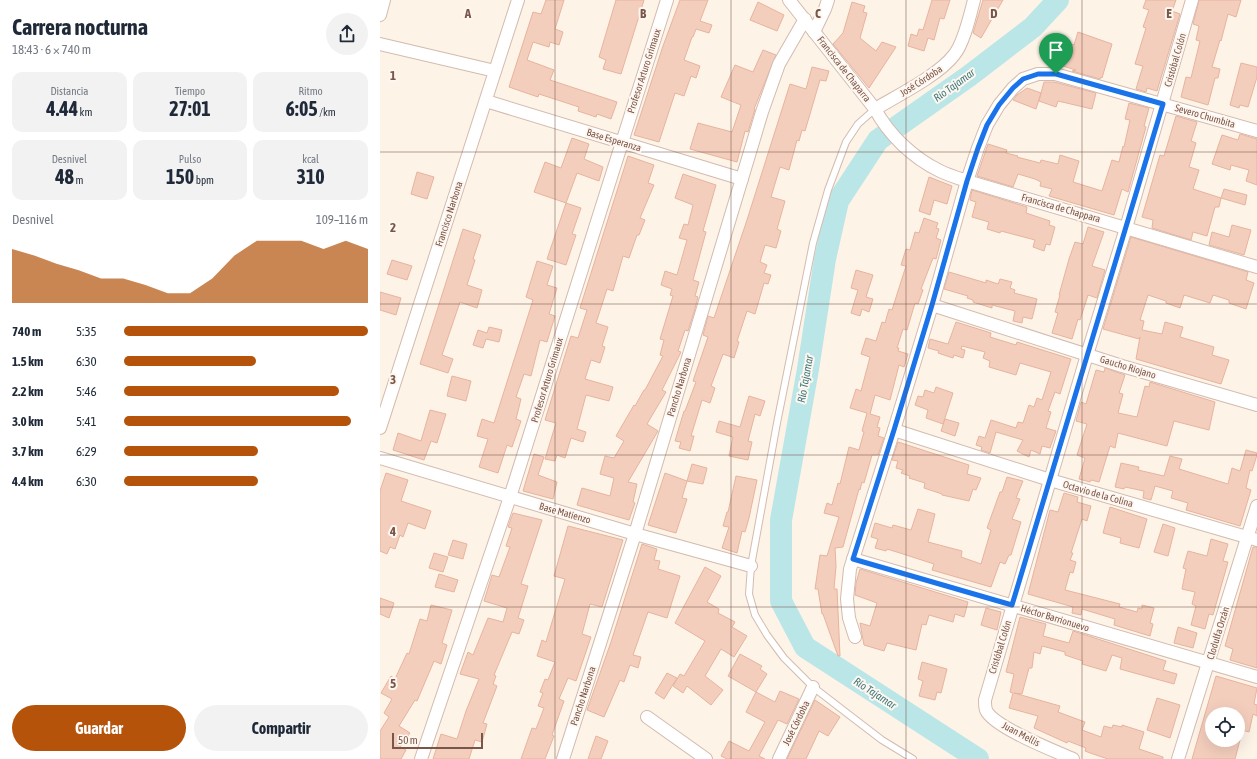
<!DOCTYPE html>
<html lang="es">
<head>
<meta charset="utf-8">
<style>
  :root { --surface:#fff; --page:#f2f2f3; --text:#1f2937; --muted:#747a83; --accent:#b45309 }
  body { margin:0; font-family:"Asap Condensed",sans-serif; background:var(--page); color:var(--text); height:100vh; display:flex; flex-direction:column; font-size:15px; white-space:nowrap }
  * { box-sizing:border-box; margin:0 }
  p { font-size:13px; color:var(--muted) }
  .icon { flex:none; width:22px; height:22px; fill:none; stroke:currentColor; stroke-width:2; stroke-linecap:round; stroke-linejoin:round }
  .map { position:relative; flex:1; overflow:hidden }
  .panel { display:flex; flex-direction:column; background:var(--surface); width:380px }
  .panel>* { flex:none }
  .tools { position:absolute; left:825px; top:707px; display:grid; gap:8px }
  .tools a { display:grid; place-items:center; width:40px; height:40px; border-radius:50%; background:var(--surface); box-shadow:0 4px 16px #0002; font-size:20px }
  .scale { position:absolute; left:12px; bottom:10px; width:91px; box-sizing:border-box; padding-left:4px; border:2px solid #79564a; border-top:0; font-size:11px; line-height:14px; white-space:nowrap; color:#79564a; -webkit-text-stroke:3px #fff7ef; paint-order:stroke }
  .pin { position:absolute; display:grid; place-items:center; width:34px; height:34px; color:#fff; margin:-41px -17px; border-radius:50% 50% 50% 0; rotate:-45deg; box-shadow:0 0 4px #0007 }
  .pin .icon { rotate:45deg }
  .round { display:grid; place-items:center; flex:none; width:42px; height:42px; border-radius:21px; background:var(--page) }
  .summary { display:flex; align-items:center; justify-content:space-between; height:68px; padding:0 12px }
  h1 { font-size:22px; font-weight:700; line-height:30px }
  .stats { display:grid; grid-template-columns:repeat(3,1fr); gap:6px; height:68px; padding:4px 12px }
  .stats div { display:grid; align-content:center; border-radius:10px; background:var(--page); text-align:center }
  .stats b { font-size:20px; font-weight:700 }
  .stats small { font-size:11px; font-weight:400 }
  .stats p { font-size:11px }
  .chart { height:112px; padding:8px 12px }
  .chart p { display:flex; justify-content:space-between }
  .chart svg { width:100%; height:72px; margin-top:4px; fill:var(--accent); opacity:.7 }
  .button { display:flex; gap:8px; margin-top:auto; padding:8px 12px }
  .button a { flex:1; height:46px; border-radius:24px; background:var(--accent); color:#fff; font-size:16px; font-weight:700; line-height:46px; text-align:center }
  .button a+a { background:var(--page); color:var(--text) }
  ul { padding:0 12px; list-style:none; font-size:13px }
  li { display:grid; grid-template-columns:64px 48px 1fr; align-items:center; height:30px }
  li i { height:10px; border-radius:5px; background:var(--accent) }
  main { display:flex; flex:1; min-height:0 }
  .map>svg:first-child { display:block }
</style>
</head>
<body>
<main>
<section class="panel">
<div class="summary"><div><h1>Carrera nocturna</h1><p>18:43 · 6 × 740 m</p></div><a class="round"><svg class="icon" aria-label="share" viewBox="0 0 24 24"><path d="M12 15V3M7 8l5-5 5 5M5 13v7h14v-7"/></svg></a></div>
<div class="stats">
<div><p>Distancia</p><b>4.44<small> km</small></b></div>
<div><p>Tiempo</p><b>27:01</b></div>
<div><p>Ritmo</p><b>6:05<small> /km</small></b></div>
</div>
<div class="stats">
<div><p>Desnivel</p><b>48<small> m</small></b></div>
<div><p>Pulso</p><b>150<small> bpm</small></b></div>
<div><p>kcal</p><b>310</b></div>
</div>
<div class="chart"><p><span>Desnivel</span>109–116 m</p>
<svg viewBox="0 0 160 44" preserveAspectRatio="none"><path d="M0 44V11L10 15L20 20L30 24L40 29L50 29L60 33L70 38L80 38L90 29L100 15L110 6L120 6L130 6L140 11L150 6L160 11V44z"/></svg>
</div>
<ul>
<li><b>740 m</b>5:35<i style="width:100%"></i></li>
<li><b>1.5 km</b>6:30<i style="width:54%"></i></li>
<li><b>2.2 km</b>5:46<i style="width:88%"></i></li>
<li><b>3.0 km</b>5:41<i style="width:93%"></i></li>
<li><b>3.7 km</b>6:29<i style="width:55%"></i></li>
<li><b>4.4 km</b>6:30<i style="width:55%"></i></li>
</ul>
<div class="button"><a>Guardar</a><a>Compartir</a></div>
</section>
<div class="map">
<svg width="877" height="759" viewBox="0 0 877 759">
  <rect width="100%" height="100%" fill="#fdf3e7"/>
  <g fill="none" stroke-linecap="round" stroke-linejoin="round">
    <path stroke="#bae6e8" stroke-width="22" d="M598 759 425 647 401 601V520L428 369 445 259 458 201 498 140 589 76 653 27 678 0"/>
  </g>
  <g fill="#f4cebd" stroke="#e8b39d">
    <path d="M166 0H184L175 29 183 32 179 45 170 42 169 47 153 42 147 60 174 70 170 80 237 102 231 119 217 114 216 117 198 111 199 107 159 94 158 97 129 87 153 12 161 14Z"/>
    <path d="M236 0H264L241 74 223 69 226 60 219 57Z"/>
    <path d="M300 0H328L320 21 332 25 329 33 316 29 313 37H312L304 60 320 66 316 78 311 76 304 96 295 93 279 142 254 135 283 46Z"/>
    <path d="M552 0H570L564 19 560 18 554 40 548 38 544 51 528 46 531 34 537 36 539 29 543 30Z"/>
    <path d="M603 0H623L601 38 593 33Z"/>
    <path d="M766 0H796L792 11 800 14 777 91 767 88 766 92 756 89 763 66 755 64 766 28 763 27 769 10 763 8Z"/>
    <path d="M819 0H861L856 17 848 14 841 41 840 40 832 67 840 69 838 78H835L828 105 801 97 806 77 811 78 820 41 816 40 819 26 813 24Z"/>
    <path d="M378 2 404 15 397 31 370 20Z"/>
    <path d="M472 2 485 6 483 12 487 13 480 38 496 51 502 42 516 47 489 88 453 44 463 33Z"/>
    <path d="M698 32 732 44 722 78 721 77 720 79 692 71 696 70 673 63 677 47 682 40 694 45Z"/>
    <path d="M383 50 396 55 374 109H375L368 132 365 131 357 162 310 149 318 123 352 132 361 105 341 97 355 65 373 72Z"/>
    <path d="M861 63 877 67V77L868 107 860 105 859 108 850 105Z"/>
    <path d="M432 67 449 71 446 81 440 80 425 131 422 130 419 141 417 140 409 170 400 167 391 197 405 201 397 229 401 231 396 248 385 245 380 262 387 265 384 273 391 275 388 284 384 283 375 314 367 311 357 341 359 342 354 358 343 354 331 386 335 388 330 403 322 400 311 436H314L310 451 299 448 301 442 295 441 304 411H305L316 382 313 381 328 337 323 335 328 316 334 318 367 220 410 84 426 89Z"/>
    <path d="M664 82H674L716 93 712 109 678 101 676 107 659 101 661 93 656 109 633 100 637 95 647 88 661 93Z"/>
    <path d="M749 103 769 108 764 126 766 127 748 192 742 189 734 215 669 196 672 189 660 186 661 182 655 179 638 174 633 187 597 176 608 144 627 150 626 153 638 156 637 157 660 163 661 160 678 164 680 155 699 161 693 182 722 191 732 160 739 162 743 146 744 147 750 120 745 119Z"/>
    <path d="M796 116 817 122 811 141 816 143 809 167 819 170 813 189 841 198 844 189 867 195 865 205 841 198 839 207H835L827 236 813 232 811 240 772 228 773 220 762 217 780 155 784 156Z"/>
    <path d="M860 134 877 139V185L866 181 869 170 851 165 850 170 832 164 842 135 858 140Z"/>
    <path d="M192 138 209 144 204 159 223 167 219 181 197 173 186 203 154 192 165 162 181 168Z"/>
    <path d="M248 156 274 165 268 183 274 185 260 218 265 220 259 235H257L249 258 243 256 233 291 227 289 216 323 228 327 222 346 225 347 220 363 211 360 205 379 233 387 229 401 206 395 197 429 206 432 203 442 191 438 185 458 177 455 175 461 165 459 176 423 165 420 191 336 198 338 207 310 200 308Z"/>
    <path d="M37 172 54 177 47 199 31 194Z"/>
    <path d="M303 174 336 185 323 231 326 232 313 280 319 282 315 296 318 297 314 312 308 331 305 330 298 351 301 352 282 390 286 392 267 424 278 431 248 482 257 484 253 502 255 503 249 520 197 505 202 488 230 496 234 478 220 474 225 456 234 458 244 441 236 436 254 405 255 406 264 390H265L283 356 280 355 284 340 280 339 293 296 290 295 292 289 281 285 285 271 297 275 307 240 299 238 304 224 308 225 313 205 295 198Z"/>
    <path d="M549 177 572 186 567 204 554 200 550 215 539 211Z"/>
    <path d="M592 190 647 207 646 213 670 221 669 225 675 227 670 245 666 244 664 251 653 247 655 240 621 231 620 233 607 229 609 222 592 217 596 202 590 200Z"/>
    <path d="M186 203 201 208 192 234 196 235 186 265 167 259Z"/>
    <path d="M544 218 558 223 556 228 559 229 556 238 561 240 556 259 553 258 541 289 543 290 538 304 535 303 527 330 523 329 517 348H519L518 351 528 354 524 367 519 365 510 400 495 395 490 414 500 417 497 427 500 428 498 436 504 438 498 455H492L484 483 482 482 480 490 479 489 463 547 455 548 456 566 454 589H457L460 656H458L443 614H442L438 589H435L440 555 447 556 459 517 444 513 447 503 452 505 458 483 460 484 469 447 479 450 484 432 482 431 487 413 470 408 476 389 481 391 490 357 481 354 486 338 496 341 502 322 505 323 509 309 512 310 526 266 521 265 526 249 530 250 535 232 539 233Z"/>
    <path d="M852 225 871 230 864 255 829 245 832 232 849 237Z"/>
    <path d="M708 227 724 232 712 266 725 270 717 298 708 295 700 320 698 319 692 339 672 333 678 313 675 312 680 295H679L689 259 695 242 703 244Z"/>
    <path d="M83 229 101 235 93 259 95 260 87 285 102 290 97 308 80 302 62 355 73 359 68 373 40 364Z"/>
    <path d="M751 237 868 272 866 280 874 283 866 309 849 303V300L833 295 830 303 804 295 800 308 786 303V301L768 295 760 320 764 321 762 330 782 334 785 322 803 327 800 337 834 347 832 355 849 360 841 384 756 359 760 337 759 339 723 329Z"/>
    <path d="M12 260 32 266 27 280 7 274Z"/>
    <path d="M157 261 173 266 167 285 177 288 169 314 175 316 167 342 160 340 151 376 144 374 136 397 141 399 136 419 141 421 132 447 127 445 118 473 99 467 108 439 97 436 102 419 114 423 153 300 146 297Z"/>
    <path d="M476 270 493 275 486 297 493 299 489 312 482 309 480 316 471 313 478 290 471 288Z"/>
    <path d="M569 272 606 283V280L618 284 620 279 632 282 630 288 635 290 634 293 657 299 652 319 643 317 642 323 633 321 635 311 612 305V308L593 302V300L587 298 588 296 564 289Z"/>
    <path d="M0 292 21 298 16 315 0 310Z"/>
    <path d="M576 322 611 333 610 337 636 345 637 342 691 359 680 394 675 392 668 411 671 412 666 428 676 431 670 448 662 446 660 454 651 450 649 457 637 451 643 440 616 432 610 453 601 450 602 447 596 445 599 436 605 438 611 420 636 428 638 422 643 423 649 405 654 407 657 398 662 400 671 372 640 363 636 375 609 367 610 361 603 358 605 352 582 346 581 349 585 350 583 358 574 355 573 358 558 353 559 351 548 348 550 339 568 344Z"/>
    <path d="M109 327 122 330 119 342 106 339 103 348 93 345 98 330 107 333Z"/>
    <path d="M725 368 745 375 739 393 743 394 738 413 757 417 765 386 769 387 770 382 835 402 829 430 794 421 787 446 738 433 735 448 730 446 719 482 711 480 710 482 699 479 705 458 697 455 707 424 696 421 701 402 706 404 716 370 724 372Z"/>
    <path d="M72 376 91 381 86 401 67 396Z"/>
    <path d="M556 387 573 393 563 424 546 418 548 410 535 405 538 396 543 397 545 390 554 393Z"/>
    <path d="M369 396 385 401 380 416 375 414 368 441 372 442 368 460 349 456 353 437 336 432 339 421 360 427Z"/>
    <path d="M50 410 66 414 57 443 51 441 44 460 13 450 18 433 41 441Z"/>
    <path d="M565 419 579 423 575 436 561 431Z"/>
    <path d="M518 442 589 465 587 474 601 478 596 490 593 489 589 501 562 495V494L544 488 545 483 529 478 530 476 521 473 523 470 516 468 518 461 512 460Z"/>
    <path d="M866 450 877 453V455L872 471 870 470 866 488 871 490 860 526 806 510 808 503 791 498 793 491 775 486 771 500 763 498 764 491 745 487 744 489 735 487 741 463 759 467 758 470 784 476 790 456 802 459 799 469 848 484 852 468 860 471Z"/>
    <path d="M154 454 164 457 158 475 177 482 173 499 143 491Z"/>
    <path d="M312 464 327 468 323 484 307 481Z"/>
    <path d="M6 473 28 480 21 501 51 511 45 529 28 523 23 537 20 535 15 549 10 547 7 554 0 551V491Z"/>
    <path d="M285 473 307 481 302 498 307 499 296 533 268 525Z"/>
    <path d="M356 476 377 480 369 518 365 532 362 531 357 553 342 548 349 527 343 526 347 512H348Z"/>
    <path d="M627 477 643 481 636 498 640 499 632 519 641 522 631 555H629L625 564 620 562 611 587 552 570 554 564 520 553 507 549 506 551 495 548 498 539 491 537 495 523 512 528 513 525 531 530 538 509 555 514 548 542 582 551 581 557 601 564 611 530 607 528 620 492H622Z"/>
    <path d="M684 493 698 497 697 502 711 506 707 521 702 519 691 553H693L690 560 696 562 693 573 690 572 685 590 740 604 739 607 757 612 758 608 762 609V605L774 608 770 623 773 624 770 636 734 625 735 619 702 609 701 615 692 613 693 607 648 594 670 510 678 512Z"/>
    <path d="M730 507 767 519 759 548 740 543 741 538 723 533Z"/>
    <path d="M133 513 162 520 141 584 148 586 138 618 144 620 139 634 132 632 114 675 116 676 113 684 117 686 103 723 107 724 102 742 95 740 89 759H53L61 734 77 739 86 711 99 679 80 674 88 652 93 655 108 618 123 622 127 608 104 601 112 575 119 577 130 547 126 546 132 528 128 527Z"/>
    <path d="M783 524 795 528 788 556 774 552Z"/>
    <path d="M188 526 243 540 222 607 210 604 202 634 211 637 196 681 188 678 179 699 184 701 172 735 174 736 165 759H141L152 728 156 729 164 708 158 706 163 693 160 692 165 679 168 680 175 662 157 656 162 640 166 642 185 579 174 576Z"/>
    <path d="M831 539 848 544 843 561 848 562 833 615 829 614 825 629 811 625 816 606 812 604 815 592 802 589 806 569 803 568 808 551 827 556Z"/>
    <path d="M73 540 87 544 83 559 68 555Z"/>
    <path d="M262 544 277 549 274 560 280 561 278 569 300 576 287 618 268 612 253 655 261 657 258 668 250 665 244 682 240 680 224 717 207 710 231 642Z"/>
    <path d="M873 547H877V668L850 660 853 649 845 646Z"/>
    <path d="M54 553 68 557 63 572 49 568Z"/>
    <path d="M325 567 341 576 327 602 339 609 338 613 355 622 352 627 367 636 354 657 341 649 325 676 343 690 331 705 307 686 303 693 293 686 300 674 304 676 325 641 295 623Z"/>
    <path d="M480 569 588 602 584 617 575 614 573 622 549 615 546 625 542 624 536 650 507 643 504 651 484 645 480 623 490 626 497 603 475 595 476 583Z"/>
    <path d="M59 574 78 580 74 592 55 587Z"/>
    <path d="M0 598 14 603 9 618 0 614Z"/>
    <path d="M51 605 72 610 62 643 67 645 61 664 54 661 37 701 35 700 19 726 30 733 20 747 26 750 21 759H0V731L9 717 4 713 12 699 1 693 11 676 15 679 27 653 29 654 40 619 47 621Z"/>
    <path d="M606 608 621 612 617 630 601 625Z"/>
    <path d="M640 617 666 624 663 636 689 643 693 631 786 661 783 670 797 674 794 684 740 669 742 658 732 655 726 671 702 664 703 661 685 655V652L662 646 660 654 654 652 652 668H649L642 694 634 693 680 706 678 712 705 722 702 730 721 737 724 726 732 728 733 725 742 727V725L764 732 759 749 783 757V759H728L713 754 705 751 706 748 688 741 687 743 654 728 658 716 629 708 633 693 630 692 634 674 626 672Z"/>
    <path d="M798 627 817 633 813 648 794 643Z"/>
    <path d="M360 654 382 666 380 669 387 674 376 692 395 702 400 691 419 699 407 724 398 720 379 756 385 759H347L341 756 349 741 369 751 385 722 366 712 376 692 348 676Z"/>
    <path d="M542 662 567 669 561 693 557 692 555 700 539 696 543 681 538 679Z"/>
    <path d="M287 673 297 678 284 699 275 693Z"/>
    <path d="M836 676 877 688 874 704 877 705V716L873 714 869 732 858 729V714H832V740H860L855 759H812Z"/>
    <path d="M777 698 800 705 790 738 767 730Z"/>
    <path d="M435 700 460 717 448 736 439 731 426 759H407Z"/>
    <path d="M216 736 228 741 221 759H208Z"/>
  </g>
  <g fill="none" stroke-linecap="round" stroke-linejoin="round">
    <defs>
      <path id="service" d="M495 109 478 124 466 142 448 190 433 243 397 423 371 566 369 594 375 615 387 635 404 658 433 687 468 714 502 740 533 759"/>
      <g id="minor">
        <path d="M409 0 495 109C509 135 533 158 560 171 568 175 578 178 587 181L877 267"/>
        <path d="M0 15 4 0"/>
        <path d="M434 32 445 9 448 0"/>
        <path d="M0 44 115 71"/>
        <path d="M106 101 362 179"/>
        <path d="M495 109C517 96 559 75 574 55 584 43 590 15 594 0"/>
        <path d="M552 305 742 366 877 405"/>
        <path d="M0 428 138 0"/>
        <path d="M514 430 670 480 877 540"/>
        <path d="M0 458 255 534 371 566"/>
        <path d="M473 559 877 677"/>
        <path d="M475 637 469 618 467 599 470 569 514 430 552 305 587 181 598 148 607 125 619 105 633 88 643 79 658 74H675L877 131"/>
        <path d="M267 717 326 759"/>
        <path d="M41 759 130 497 287 0"/>
        <path d="M183 759 255 534 382 112 399 64 425 19"/>
        <path d="M399 759 433 687"/>
        <path d="M693 759C675 751 613 727 606 710 605 707 605 703 605 700L707 355 746 228 812 0"/>
        <path d="M798 759 877 506"/>
      </g>
    </defs>
    <use href="#service" stroke="#d3bbaf" stroke-width="8"/>
    <use href="#minor" stroke="#d3bbaf" stroke-width="14"/>
    <use href="#service" stroke="#fff" stroke-width="6"/>
    <use href="#minor" stroke="#fff" stroke-width="12"/>
  </g>
  <g fill="none" stroke-linecap="round" stroke-linejoin="round">
    <defs>
      <path id="route" d="M658 74H676L783 104 632 605 473 559 514 430 552 305 587 181 598 148 607 125 619 105 633 88 643 79Z"/>
    </defs>
    <use href="#route" stroke="#fff" stroke-width="8"/>
    <use href="#route" stroke="#1a73e8" stroke-width="5"/>
  </g>
  <path fill="none" stroke="#79564a" stroke-width="1" stroke-opacity="0.55" d="M175 0V759M351 0V759M526 0V759M702 0V759M0 152H877M0 304H877M0 455H877M0 607H877"/>
  <g text-anchor="middle" dominant-baseline="central" stroke-width="4" stroke-linejoin="round" paint-order="stroke">
    <g font-size="10" fill="#79564a" stroke="#fff7ef">
      <text transform="translate(795 60) rotate(-74)">Cristóbal Colón</text>
      <text transform="translate(464 69) rotate(52)">Francisca de Chaparra</text>
      <text transform="translate(264 71) rotate(-72)">Profesor Arturo Grimaux</text>
      <text transform="translate(541 81) rotate(-33)">José Córdoba</text>
      <text transform="translate(825 116) rotate(16)">Severo Chumbita</text>
      <text transform="translate(234 140) rotate(17)">Base Esperanza</text>
      <text transform="translate(681 208) rotate(16)">Francisca de Chappara</text>
      <text transform="translate(69 214) rotate(-72)">Francisco Narbona</text>
      <text transform="translate(748 367) rotate(17)">Gaucho Riojano</text>
      <text transform="translate(167 380) rotate(-73)">Profesor Arturo Grimaux</text>
      <text transform="translate(299 387) rotate(-73)">Pancho Narbona</text>
      <text transform="translate(718 494) rotate(16)">Octavio de la Colina</text>
      <text transform="translate(185 513) rotate(16)">Base Matienzo</text>
      <text transform="translate(675 618) rotate(17)">Héctor Barrionuevo</text>
      <text transform="translate(838 633) rotate(-73)">Clodulfa Orzán</text>
      <text transform="translate(620 647) rotate(-73)">Cristóbal Colón</text>
      <text transform="translate(203 696) rotate(-72)">Pancho Narbona</text>
      <text transform="translate(416 723) rotate(-64)">José Córdoba</text>
      <text transform="translate(641 734) rotate(28)">Juan Mellis</text>
    </g>
    <g font-size="11" font-style="italic" fill="#3c797e" stroke="#fff7ef">
      <text transform="translate(574 85) rotate(-36)">Río Tajamar</text>
      <text transform="translate(425 379) rotate(-80)">Río Tajamar</text>
      <text transform="translate(495 693) rotate(33)">Río Tajamar</text>
    </g>
  </g>
  <g font-size="13" text-anchor="middle" font-weight="bold" fill="#79564a" stroke="#fff7ef" stroke-width="4" stroke-linejoin="round" paint-order="stroke">
    <text x="88" y="18">A</text>
    <text x="263" y="18">B</text>
    <text x="438" y="18">C</text>
    <text x="614" y="18">D</text>
    <text x="789" y="18">E</text>
    <text x="13" y="80">1</text>
    <text x="13" y="232">2</text>
    <text x="13" y="384">3</text>
    <text x="13" y="536">4</text>
    <text x="13" y="688">5</text>
  </g>
</svg>
<div class="tools">
<a><svg class="icon" aria-label="locate" viewBox="0 0 24 24"><circle cx="12" cy="12" r="6"/><path d="M12 2v4M12 18v4M2 12h4M18 12h4"/></svg></a>
</div>
<div class="scale">50 m</div>
<div class="pin" style="left:676px;top:74px;background:#1e9e55"><svg class="icon" aria-label="arrive" viewBox="0 0 24 24"><path d="M6 21V4h12l-3 4 3 4H6"/></svg></div>
</div>
</main>
</body>
</html>
